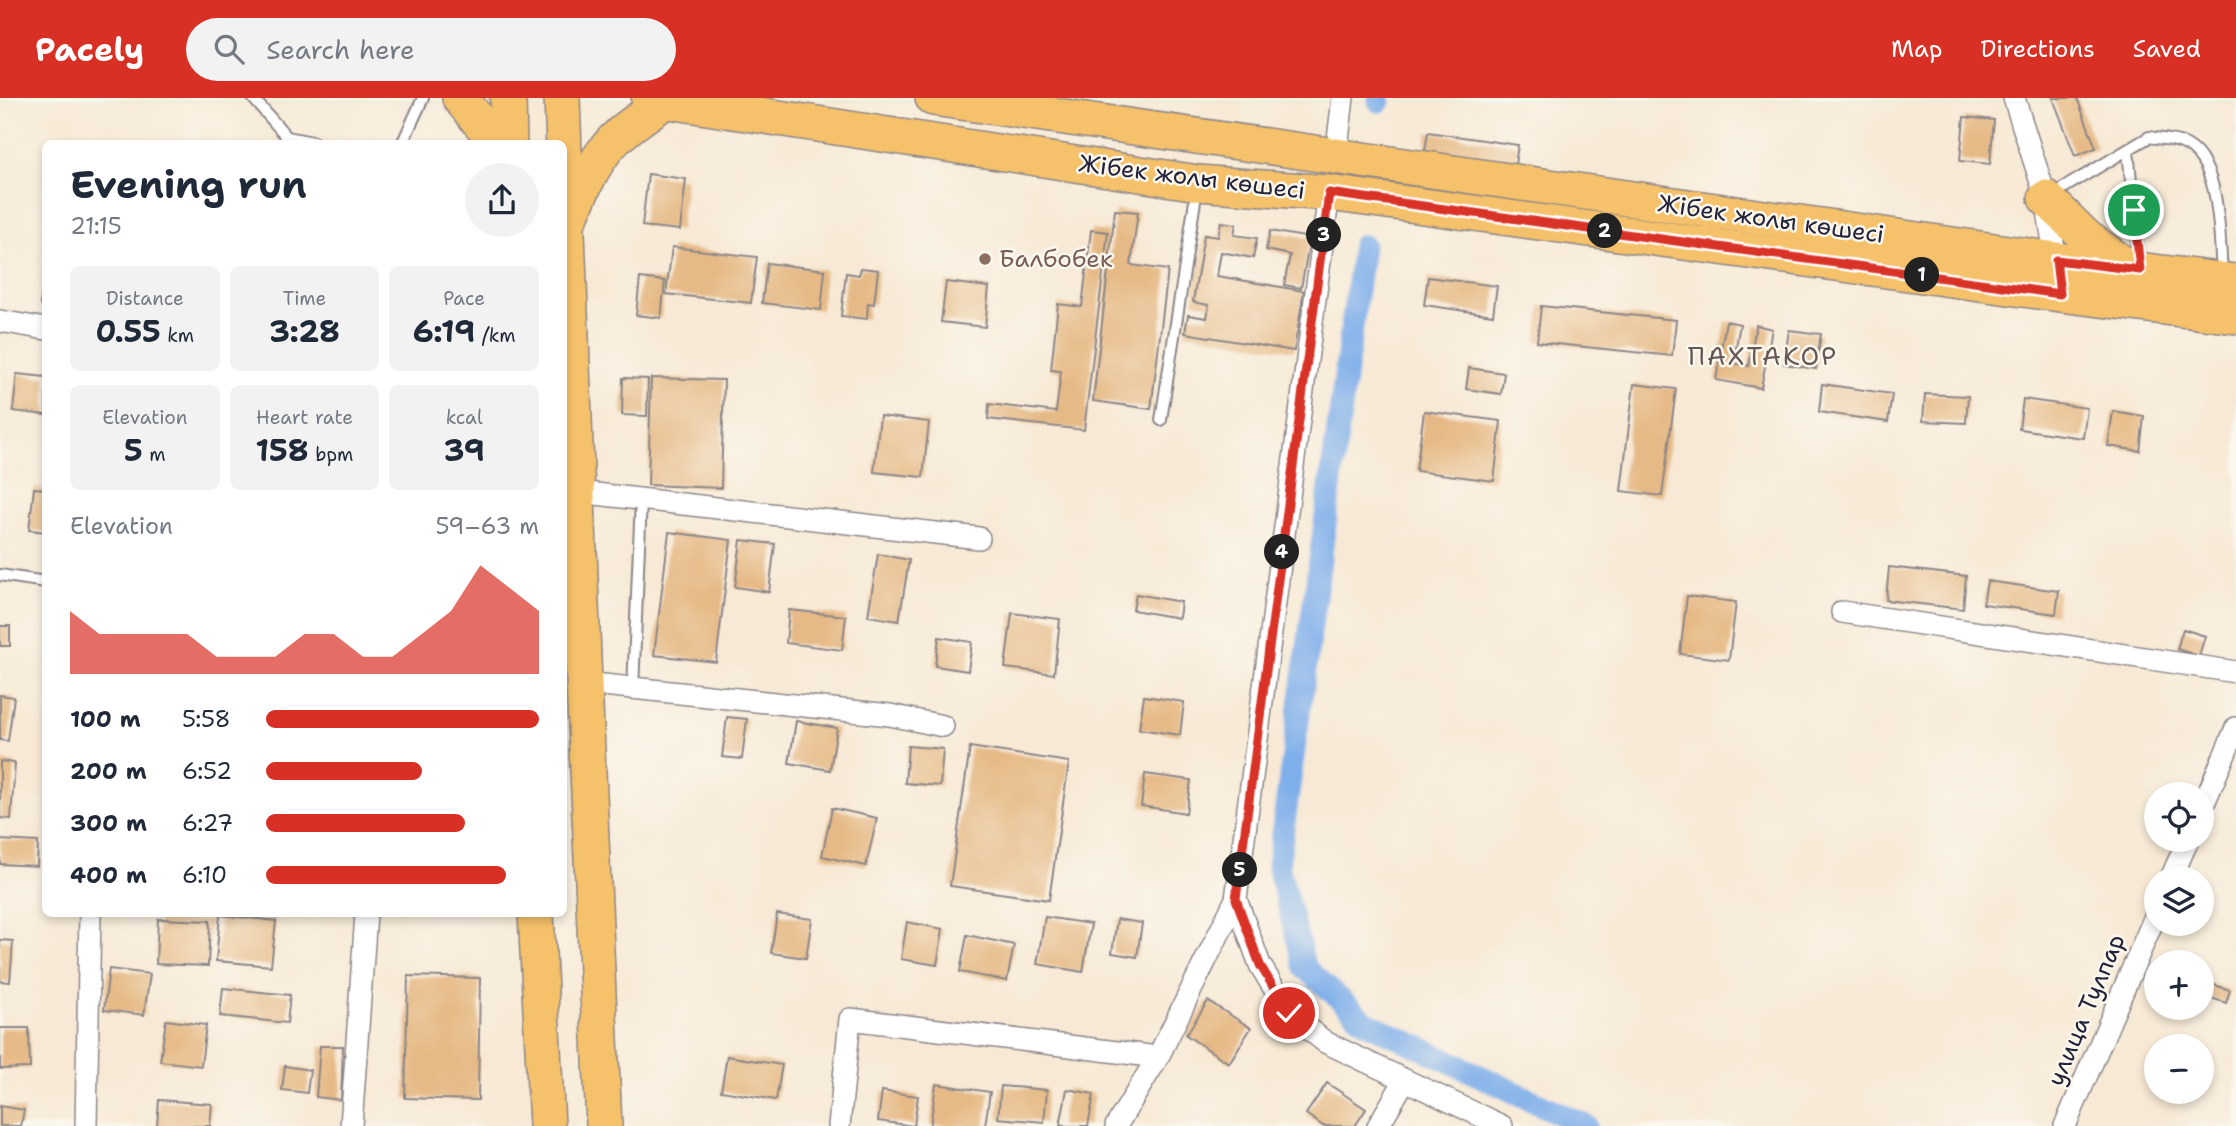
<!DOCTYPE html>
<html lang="en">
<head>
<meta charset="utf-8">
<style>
  :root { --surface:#fff; --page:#f2f2f3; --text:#1f2937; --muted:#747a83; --accent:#d93025 }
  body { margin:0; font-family:"Shantell Sans",sans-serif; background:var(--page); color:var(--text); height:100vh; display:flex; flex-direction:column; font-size:26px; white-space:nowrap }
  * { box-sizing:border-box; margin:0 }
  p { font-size:23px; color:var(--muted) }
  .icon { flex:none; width:38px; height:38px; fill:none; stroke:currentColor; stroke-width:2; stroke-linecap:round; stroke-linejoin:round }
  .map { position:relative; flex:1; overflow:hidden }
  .side { position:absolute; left:42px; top:42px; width:525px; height:777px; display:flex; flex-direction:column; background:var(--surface); border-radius:10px; box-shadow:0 4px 10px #0003 }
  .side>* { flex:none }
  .tools { position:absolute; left:2144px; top:684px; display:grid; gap:14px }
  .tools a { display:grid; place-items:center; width:70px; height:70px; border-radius:50%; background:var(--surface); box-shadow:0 4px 10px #0003; font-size:35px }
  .pin { position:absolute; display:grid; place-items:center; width:60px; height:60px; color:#fff; margin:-30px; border:4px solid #fff; border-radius:50%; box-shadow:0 2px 7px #0007 }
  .km { position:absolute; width:35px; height:35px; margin:-18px; border-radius:50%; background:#222; color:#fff; font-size:19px; line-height:35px; text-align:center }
  .round { display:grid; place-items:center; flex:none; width:74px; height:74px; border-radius:37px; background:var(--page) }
  .overview { display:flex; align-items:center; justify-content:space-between; height:119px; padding:0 28px }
  h1 { font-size:38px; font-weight:700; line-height:52px }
  .metrics { display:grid; grid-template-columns:repeat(3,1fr); gap:10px; height:119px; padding:7px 28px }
  .metrics div { display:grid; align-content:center; border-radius:10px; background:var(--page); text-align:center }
  .metrics b { font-size:30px; font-weight:700 }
  .metrics small { font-size:19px; font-weight:400 }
  .metrics p { font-size:19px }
  .chart { height:196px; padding:14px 28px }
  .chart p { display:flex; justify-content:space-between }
  .chart svg { width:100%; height:126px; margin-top:7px; fill:var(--accent); opacity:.7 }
  ul { padding:0 28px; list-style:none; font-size:23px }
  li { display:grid; grid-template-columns:112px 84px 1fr; align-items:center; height:52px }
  li i { height:18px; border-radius:9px; background:var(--accent) }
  header { display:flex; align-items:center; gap:42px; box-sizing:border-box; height:98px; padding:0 35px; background:var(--accent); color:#fff }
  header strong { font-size:33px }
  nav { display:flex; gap:38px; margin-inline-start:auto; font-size:24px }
  .search { width:490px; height:63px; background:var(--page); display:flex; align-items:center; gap:18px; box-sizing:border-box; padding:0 24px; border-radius:38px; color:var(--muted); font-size:26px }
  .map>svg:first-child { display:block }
</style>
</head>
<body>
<header>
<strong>Pacely</strong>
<div class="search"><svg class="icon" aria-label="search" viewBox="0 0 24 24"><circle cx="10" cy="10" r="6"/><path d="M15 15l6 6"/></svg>Search here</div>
<nav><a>Map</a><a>Directions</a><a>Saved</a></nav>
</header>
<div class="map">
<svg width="2236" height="1028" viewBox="0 0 2236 1028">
  <rect width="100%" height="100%" fill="#fbf7ec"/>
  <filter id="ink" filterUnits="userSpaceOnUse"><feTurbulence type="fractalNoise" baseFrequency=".0143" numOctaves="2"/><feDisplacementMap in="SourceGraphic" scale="14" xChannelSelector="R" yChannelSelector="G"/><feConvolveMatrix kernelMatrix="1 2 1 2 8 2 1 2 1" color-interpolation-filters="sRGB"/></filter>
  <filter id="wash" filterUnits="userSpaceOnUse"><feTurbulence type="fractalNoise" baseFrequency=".00686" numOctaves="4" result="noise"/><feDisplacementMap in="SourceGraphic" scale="28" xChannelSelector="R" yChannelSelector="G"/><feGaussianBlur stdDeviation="1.57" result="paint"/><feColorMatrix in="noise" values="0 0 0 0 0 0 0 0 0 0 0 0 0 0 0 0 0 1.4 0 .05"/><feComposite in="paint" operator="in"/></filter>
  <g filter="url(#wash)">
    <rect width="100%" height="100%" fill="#f7e9d5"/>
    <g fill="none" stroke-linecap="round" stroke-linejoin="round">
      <g stroke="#7fafea" stroke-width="23">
        <path d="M1379 3V0"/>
        <path d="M1363 148 1278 768 1305 870 1366 924 1586 1028"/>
      </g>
    </g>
    <g id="blocks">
      <g fill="#e6ba86">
        <path d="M2053 0H2077L2096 50 2075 58Z"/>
        <path d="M1964 19 1994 22 1990 66 1960 63Z"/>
        <path d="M1428 34 1518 47 1514 73 1424 59Z"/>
        <path d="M648 76 686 81 680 132 642 128Z"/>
        <path d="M1115 112 1138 114 1131 167 1168 172 1151 311 1093 303Z"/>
        <path d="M1221 124 1236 126 1234 137 1257 140 1253 160 1221 154 1217 178 1304 193 1294 253 1185 235 1188 217 1207 220 1209 207 1193 204 1204 137 1218 139Z"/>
        <path d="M1091 132 1108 134 1084 332 988 321 989 306 1056 314 1061 273 1051 272 1058 206 1082 209Z"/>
        <path d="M1270 133 1310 140 1301 190 1284 187 1290 157 1266 152Z"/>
        <path d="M672 149 757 159 751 205 666 196Z"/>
        <path d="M767 165 825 172 821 212 762 205Z"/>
        <path d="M861 170 878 172 874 206 868 205 867 221 841 218 846 175 859 177Z"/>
        <path d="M44 178H46V208L40 207Z"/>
        <path d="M1428 179 1497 188 1493 217 1424 207Z"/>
        <path d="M640 180 665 183 661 220 636 217Z"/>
        <path d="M946 184 989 189 985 229 941 224Z"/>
        <path d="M1541 208 1676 222 1672 258 1537 244Z"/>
        <path d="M1726 223 1740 226 1733 265 1749 268 1756 227 1772 231 1761 290 1716 282Z"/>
        <path d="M1789 232 1821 236 1816 271 1784 266Z"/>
        <path d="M1469 270 1504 275 1501 296 1466 291Z"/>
        <path d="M17 276 46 279V317L13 313Z"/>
        <path d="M623 280 648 281 647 318 622 317Z"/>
        <path d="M651 280 724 282 721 390 648 387Z"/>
        <path d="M1634 286 1676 291 1662 398 1621 393Z"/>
        <path d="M1822 286 1892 296 1888 324 1819 314Z"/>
        <path d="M1925 296 1968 298 1966 325 1923 323Z"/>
        <path d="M2023 301 2087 310 2083 340 2019 331Z"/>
        <path d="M1424 313 1501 323 1494 383 1416 373Z"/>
        <path d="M2113 313 2144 318 2140 353 2108 348Z"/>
        <path d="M880 318 929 324 923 379 874 374Z"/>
        <path d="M34 390 46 391V434L29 432Z"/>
        <path d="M669 434 731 442 716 564 654 557Z"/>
        <path d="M741 442 775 446 769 494 735 489Z"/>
        <path d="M878 456 909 462 899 523 868 518Z"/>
        <path d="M1889 469 1966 478 1963 511 1886 502Z"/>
        <path d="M1987 483 2059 493 2056 516 1983 506Z"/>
        <path d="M1136 496 1181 504 1179 520 1133 512Z"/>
        <path d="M1687 498 1736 504 1729 562 1680 556Z"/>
        <path d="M789 512 846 518 842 552 786 545Z"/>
        <path d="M1012 515 1060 521 1054 576 1005 570Z"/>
        <rect x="0" y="528" width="10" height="20"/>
        <path d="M2183 531 2205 538 2199 558 2177 551Z"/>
        <path d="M939 539 972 544 968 573 935 568Z"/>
        <path d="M0 597 14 599 8 643 0 642Z"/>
        <path d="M1144 598 1184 604 1180 637 1139 631Z"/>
        <path d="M727 619 747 621 742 661 722 659Z"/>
        <path d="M796 623 837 630 830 672 789 665Z"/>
        <path d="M908 648 943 651 940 688 905 685Z"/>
        <path d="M970 649 1069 664 1049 802 950 788Z"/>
        <path d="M0 663 15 665 11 721 0 720Z"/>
        <path d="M1145 676 1191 682 1186 715 1141 708Z"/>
        <path d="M832 710 877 720 866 768 822 758Z"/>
        <path d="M0 742 38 744 37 768 0 766Z"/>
        <path d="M777 816 812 821 806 860 771 855Z"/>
        <path d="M220 817 276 823 271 868 216 863Z"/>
        <path d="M1045 819 1091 826 1083 874 1037 866Z"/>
        <path d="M158 821 210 823 208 868 156 866Z"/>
        <path d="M1117 821 1142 825 1137 859 1112 855Z"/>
        <path d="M907 824 943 831 937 867 901 861Z"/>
        <path d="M967 837 1014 847 1007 883 960 874Z"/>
        <path d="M0 842 13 843 10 884 0 883Z"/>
        <path d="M109 871 150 876 144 917 104 912Z"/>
        <path d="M408 878 480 880 478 1002 405 1000Z"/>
        <path d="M2202 883 2230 892 2226 905 2202 897Z"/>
        <path d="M223 890 290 897 287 925 220 918Z"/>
        <path d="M1208 903 1251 930 1229 965 1186 937Z"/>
        <path d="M166 922 206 927 201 968 160 963Z"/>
        <path d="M0 930H29L30 970 0 971Z"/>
        <path d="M320 948H343L341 1002 316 999Z"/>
        <path d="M727 958 782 967 776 1002 721 993Z"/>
        <path d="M285 968 310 972 307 995 282 992Z"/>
        <path d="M1327 985 1366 1011 1355 1028H1323L1306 1016Z"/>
        <path d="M936 986 990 994 985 1028H930Z"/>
        <path d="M1001 988 1047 992 1044 1024 998 1020Z"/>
        <path d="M1067 991 1094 996 1088 1028H1060Z"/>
        <path d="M882 993 918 998 914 1028 878 1023Z"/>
        <path d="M159 1002 212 1006 210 1028H157Z"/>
        <path d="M0 1008 24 1012 21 1028H0Z"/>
      </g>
    </g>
  </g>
  <g filter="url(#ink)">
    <use href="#blocks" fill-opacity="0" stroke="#8c8688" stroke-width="2"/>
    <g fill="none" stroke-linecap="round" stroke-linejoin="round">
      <defs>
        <g id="service">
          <path d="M253 0 287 39 313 44"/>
          <path d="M402 46 423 0"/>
          <path d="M2128 52 2139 166"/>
          <path d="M2050 98 2149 39C2159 41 2172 41 2182 45 2222 60 2219 140 2222 176"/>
          <path d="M1161 322 1197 90"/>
          <path d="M0 477 46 484"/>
          <path d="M633 591 641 401"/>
        </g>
        <g id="minor">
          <path d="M2014 0 2046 100 2057 170"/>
          <path d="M1336 58 1343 0"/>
          <path d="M1329 95 1236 801 1260 867 1289 915 1325 944 1502 1028"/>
          <path d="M0 223 46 231"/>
          <path d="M578 394 979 440"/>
          <path d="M1842 514 2236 574"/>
          <path d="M584 585 890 617 943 628"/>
          <path d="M2202 710 2236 630"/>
          <path d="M2171 780 2188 742"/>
          <path d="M86 1028 90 816"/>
          <path d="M351 1028 366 816"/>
          <path d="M839 1028 850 921 1158 959"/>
          <path d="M1116 1028 1158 959 1236 801"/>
          <path d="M1378 1028 1405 982"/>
          <path d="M2065 1028 2156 816"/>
        </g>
        <g id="primary">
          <path d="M460 0 498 46"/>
          <path d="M508 0 509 46"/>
          <path d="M562 0 584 585 604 1028"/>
          <path d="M649 0 1198 85 1329 95 2060 196 2236 218"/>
          <path d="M933 0 2056 162 2236 184"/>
          <path d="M2046 100 2087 140 2128 169"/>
          <path d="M570 119C580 96 590 71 606 51 622 31 646 17 666 2"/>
          <path d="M536 816 547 1028"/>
        </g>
      </defs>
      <use href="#service" stroke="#8c8688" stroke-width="14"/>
      <use href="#minor" stroke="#8c8688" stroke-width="24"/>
      <use href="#primary" stroke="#8c8688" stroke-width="38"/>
      <use href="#service" stroke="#fff" stroke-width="10"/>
      <use href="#minor" stroke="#fff" stroke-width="21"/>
      <use href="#primary" stroke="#f5c16b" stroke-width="35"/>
    </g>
  </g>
  <g fill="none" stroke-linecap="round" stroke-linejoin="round" filter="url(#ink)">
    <defs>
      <path id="route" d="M1289 915 1260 867 1236 801 1329 95 2060 196 2056 162 2140 172 2134 112"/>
    </defs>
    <use href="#route" stroke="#fff" stroke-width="14"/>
    <use href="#route" stroke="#d93025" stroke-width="9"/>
  </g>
  <circle fill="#8d6e63" stroke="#fbf7ec" stroke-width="2.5" cx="985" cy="161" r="7"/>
  <g text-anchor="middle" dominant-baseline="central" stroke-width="5" stroke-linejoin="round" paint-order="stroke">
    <g font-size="24" fill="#22223b" stroke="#fbf7ec">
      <text transform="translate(1192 79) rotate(7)">Жібек жолы көшесі</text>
      <text transform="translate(1771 121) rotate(8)">Жібек жолы көшесі</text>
      <text transform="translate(2086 912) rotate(-67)">улица Тулпар</text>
    </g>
    <g font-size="24" fill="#785e54" stroke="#fbf7ec" text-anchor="start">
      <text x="999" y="161">Балбобек</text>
    </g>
    <g font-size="26" letter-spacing="2" fill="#675755" stroke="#fbf7ec">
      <text x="1763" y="257">ПАХТАКОР</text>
    </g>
  </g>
</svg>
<div class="tools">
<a><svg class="icon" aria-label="locate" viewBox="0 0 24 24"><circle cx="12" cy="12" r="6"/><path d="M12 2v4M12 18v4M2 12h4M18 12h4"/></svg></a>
<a><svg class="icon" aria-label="layers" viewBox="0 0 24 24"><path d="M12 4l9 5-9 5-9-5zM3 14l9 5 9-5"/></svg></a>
<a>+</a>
<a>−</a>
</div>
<div class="pin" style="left:2134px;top:112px;background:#1e9e55"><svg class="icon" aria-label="arrive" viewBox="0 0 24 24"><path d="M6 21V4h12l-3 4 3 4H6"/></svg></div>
<div class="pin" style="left:1289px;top:915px;background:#d93025"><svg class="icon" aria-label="check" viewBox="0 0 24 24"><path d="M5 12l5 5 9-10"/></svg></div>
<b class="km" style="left:1922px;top:177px">1</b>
<b class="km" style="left:1605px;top:133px">2</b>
<b class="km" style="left:1324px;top:137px">3</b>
<b class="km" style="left:1282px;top:454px">4</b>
<b class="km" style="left:1240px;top:772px">5</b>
<section class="side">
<div class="overview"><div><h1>Evening run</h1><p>21:15</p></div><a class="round"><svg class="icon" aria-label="share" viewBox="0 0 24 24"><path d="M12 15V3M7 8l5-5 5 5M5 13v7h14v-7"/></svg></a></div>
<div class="metrics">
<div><p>Distance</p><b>0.55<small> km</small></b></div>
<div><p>Time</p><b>3:28</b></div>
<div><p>Pace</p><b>6:19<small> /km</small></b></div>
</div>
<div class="metrics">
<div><p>Elevation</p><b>5<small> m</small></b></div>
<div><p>Heart rate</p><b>158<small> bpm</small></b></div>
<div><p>kcal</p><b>39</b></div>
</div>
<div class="chart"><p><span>Elevation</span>59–63 m</p>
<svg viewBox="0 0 160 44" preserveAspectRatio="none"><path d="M0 44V22L10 30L20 30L30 30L40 30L50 38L60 38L70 38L80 30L90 30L100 38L110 38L120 30L130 22L140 6L150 14L160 22V44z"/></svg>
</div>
<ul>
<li><b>100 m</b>5:58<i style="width:100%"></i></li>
<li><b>200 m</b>6:52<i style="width:57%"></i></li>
<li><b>300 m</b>6:27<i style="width:73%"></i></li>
<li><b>400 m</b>6:10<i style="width:88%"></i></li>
</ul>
</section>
</div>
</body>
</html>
